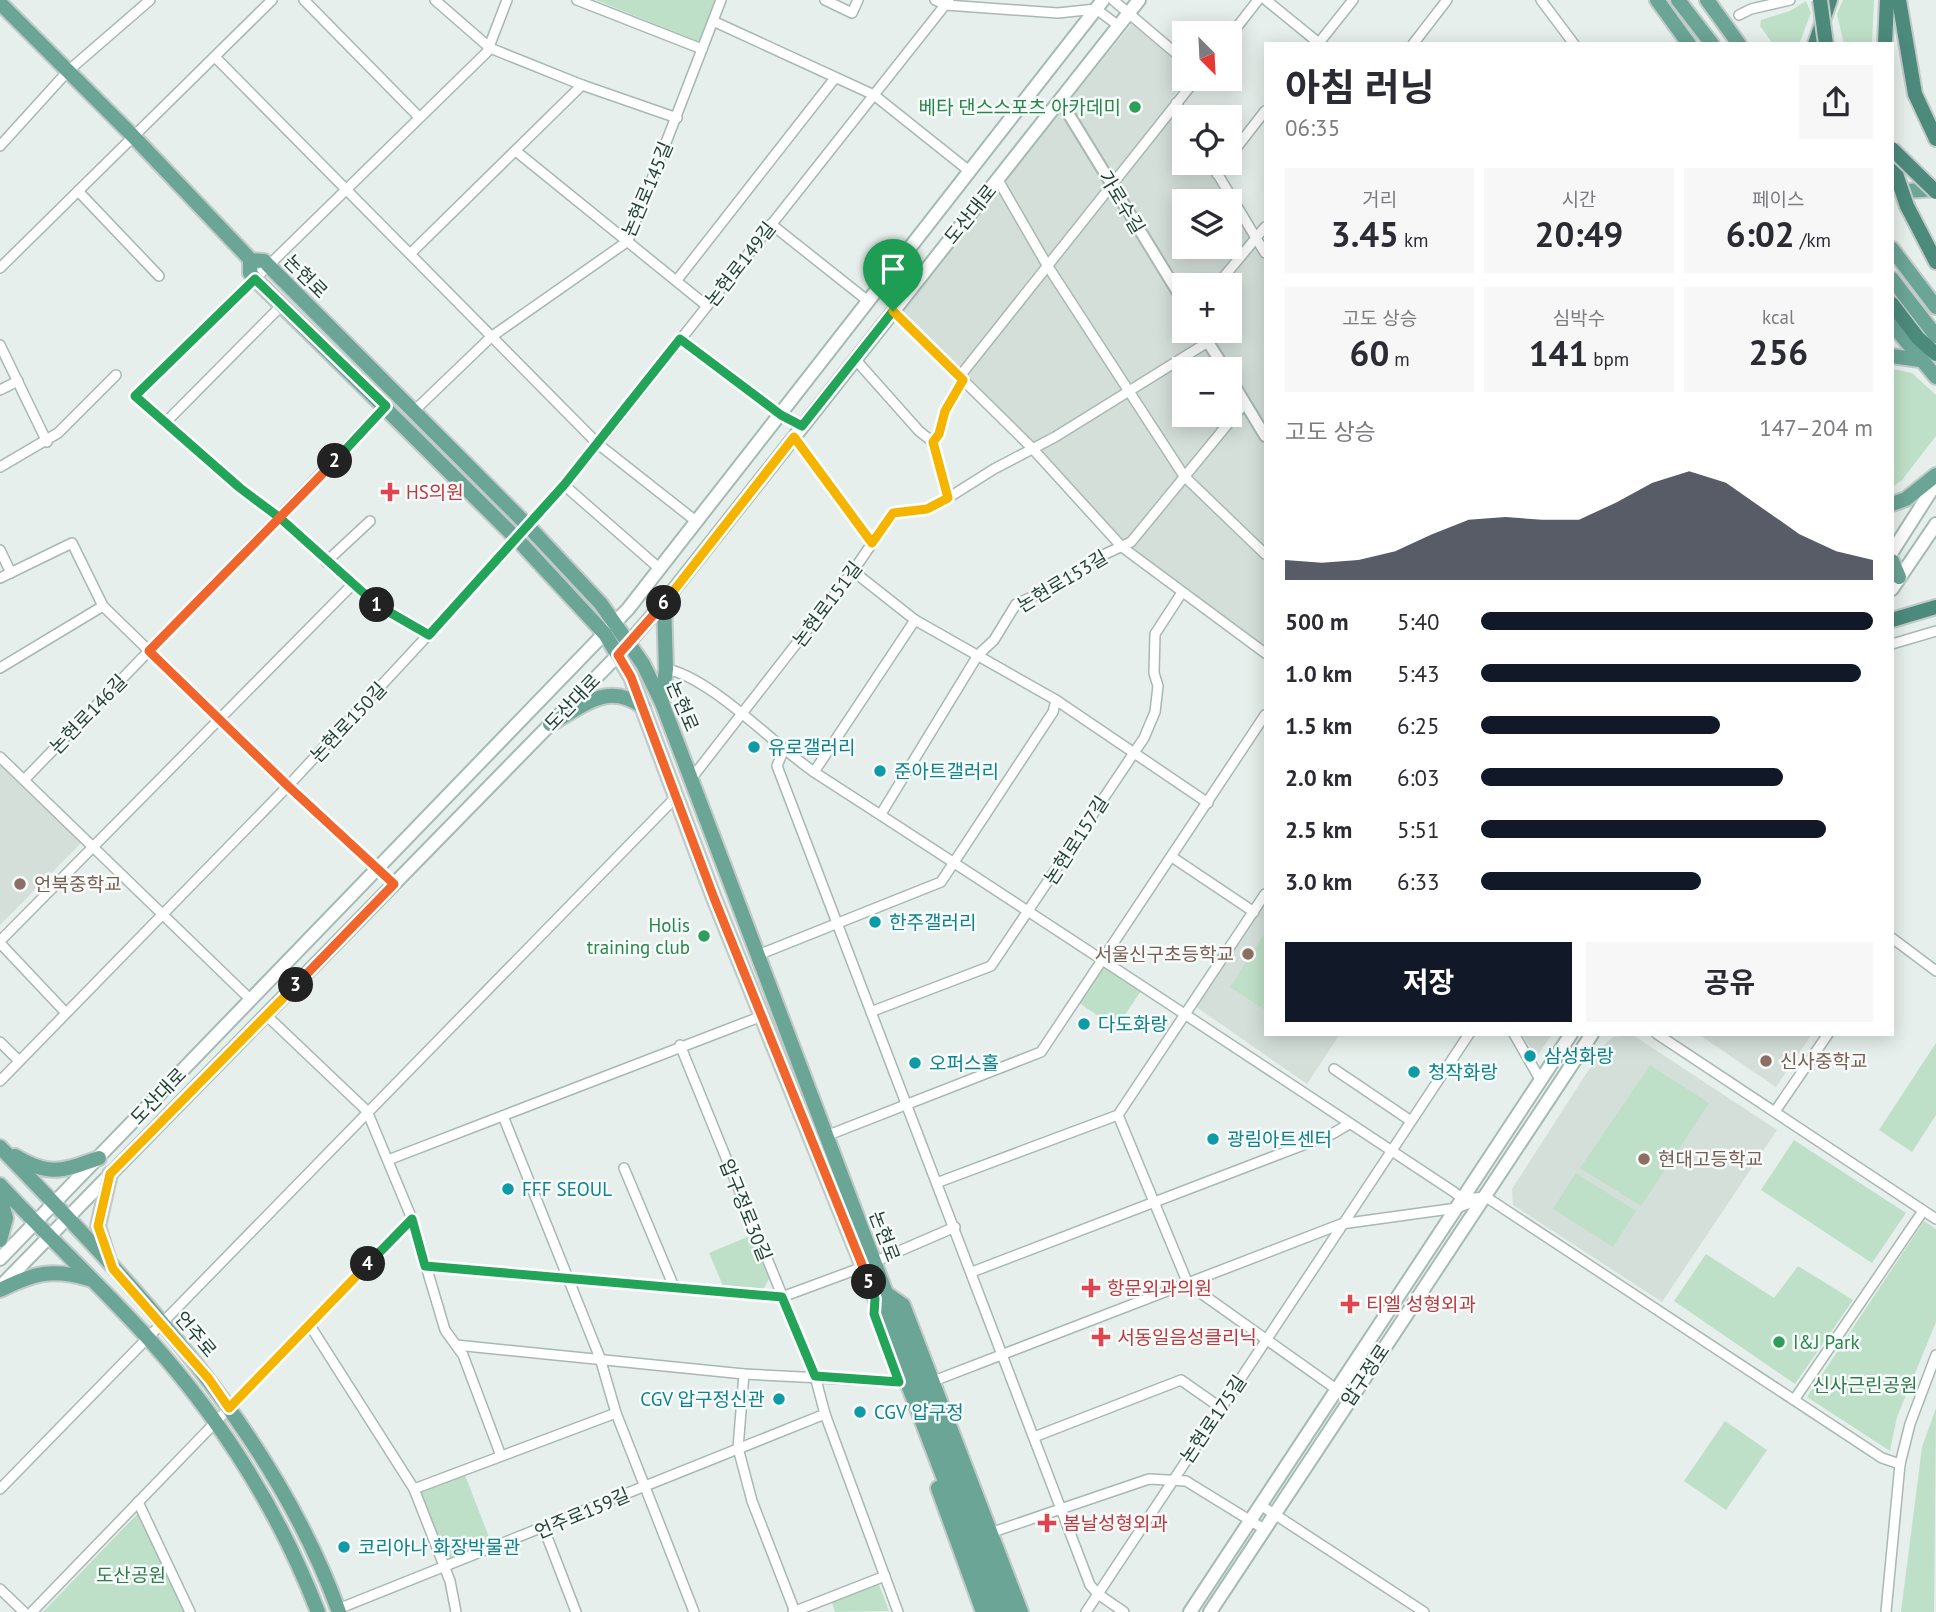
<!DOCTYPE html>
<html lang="ko">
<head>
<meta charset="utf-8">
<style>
  :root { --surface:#fff; --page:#f7f7f7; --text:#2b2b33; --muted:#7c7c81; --accent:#111827 }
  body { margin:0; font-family:"PT Sans","Noto Sans KR",sans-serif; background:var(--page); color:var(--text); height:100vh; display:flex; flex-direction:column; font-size:26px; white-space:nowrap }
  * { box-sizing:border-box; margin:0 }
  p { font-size:23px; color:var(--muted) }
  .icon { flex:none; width:38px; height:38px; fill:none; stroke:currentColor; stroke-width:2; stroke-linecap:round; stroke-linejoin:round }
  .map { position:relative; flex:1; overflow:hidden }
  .side { position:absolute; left:1264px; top:42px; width:630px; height:994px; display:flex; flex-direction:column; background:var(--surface); border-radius:0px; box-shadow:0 4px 18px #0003 }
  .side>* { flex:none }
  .needle { width:46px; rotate:156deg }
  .tools { position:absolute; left:1172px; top:21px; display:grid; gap:14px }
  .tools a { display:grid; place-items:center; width:70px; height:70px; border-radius:0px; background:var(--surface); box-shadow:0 4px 18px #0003; font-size:35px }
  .pin { position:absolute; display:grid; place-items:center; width:60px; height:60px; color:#fff; margin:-72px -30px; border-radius:50% 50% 50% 0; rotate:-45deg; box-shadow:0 0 7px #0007 }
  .pin .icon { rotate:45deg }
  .km { position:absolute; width:35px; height:35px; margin:-18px; border-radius:50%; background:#222; color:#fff; font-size:19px; line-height:35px; text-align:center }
  .round { display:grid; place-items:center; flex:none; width:74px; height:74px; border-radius:0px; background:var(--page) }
  .summary { display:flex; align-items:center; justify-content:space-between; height:119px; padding:0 21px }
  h1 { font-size:38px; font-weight:700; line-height:52px }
  .stats { display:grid; grid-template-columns:repeat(3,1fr); gap:10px; height:119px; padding:7px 21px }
  .stats div { display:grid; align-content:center; border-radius:0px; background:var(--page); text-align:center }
  .stats b { font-size:35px; font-weight:700 }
  .stats small { font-size:19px; font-weight:400 }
  .stats p { font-size:19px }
  .chart { height:196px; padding:14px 21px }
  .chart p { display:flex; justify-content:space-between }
  .chart svg { width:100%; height:126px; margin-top:7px; fill:var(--accent); opacity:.7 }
  .cta { display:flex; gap:14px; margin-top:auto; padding:14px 21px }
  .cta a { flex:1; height:80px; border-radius:0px; background:var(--accent); color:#fff; font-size:28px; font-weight:700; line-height:80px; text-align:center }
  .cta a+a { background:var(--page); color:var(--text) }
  ul { padding:0 21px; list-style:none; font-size:23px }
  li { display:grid; grid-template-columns:112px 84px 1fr; align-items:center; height:52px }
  li i { height:18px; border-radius:9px; background:var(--accent) }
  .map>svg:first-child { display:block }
</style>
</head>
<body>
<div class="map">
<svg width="1936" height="1612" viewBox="0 0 1936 1612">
  <rect width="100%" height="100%" fill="#e6efeb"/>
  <g fill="#d4dfda" fill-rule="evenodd">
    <path d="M1134 21 1185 64V79H1188L1170 100 1185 124V163H1208L1265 258V648L1145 563 900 311ZM1185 201H1230V247H1185ZM1185 285H1230V331H1185ZM1185 369H1230V415H1185Z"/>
    <path d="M0 761 81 843 0 925Z"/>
    <path d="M1265 902V1034H1340L1307 1084 1195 1006Z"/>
    <path d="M1522 1034H1552L1536 1058Z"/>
    <path d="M1698 1034H1812L1776 1087Z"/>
    <path d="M1633 1035 1777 1130 1662 1302 1513 1205 1512 1189 1606 1043 1613 1037Z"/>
  </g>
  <g fill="#bfe0c8">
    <path d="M596 0H718L702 43Z"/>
    <path d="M1843 0H1874L1872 44H1844L1837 14Z"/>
    <path d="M1806 1 1811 13 1799 44H1773L1760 26 1761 20 1790 11Z"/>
    <path d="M1892 369 1912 373 1936 395V436L1902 480 1892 487Z"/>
    <path d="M1265 933V1010L1230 987Z"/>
    <path d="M1107 963 1143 988 1116 1028 1079 1003Z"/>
    <path d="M1936 1043V1115L1912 1152 1879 1130Z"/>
    <path d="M1650 1065 1709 1103 1641 1206 1580 1168Z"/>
    <path d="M1794 1140 1906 1213 1872 1263 1761 1190Z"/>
    <path d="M1576 1173 1636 1211 1613 1247 1553 1209Z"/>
    <path d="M1924 1221 1936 1229V1322L1897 1417 1890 1451 1807 1397Z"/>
    <path d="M752 1235 770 1277 762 1292 724 1288 709 1253Z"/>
    <path d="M1706 1254 1774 1298 1798 1266 1853 1300 1795 1384 1674 1301Z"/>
    <path d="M1936 1408 1934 1612H1901L1922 1447Z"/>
    <path d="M1725 1421 1767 1450 1726 1510 1684 1481Z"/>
    <path d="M465 1475 492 1545 448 1562 420 1493Z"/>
    <path d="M142 1509 189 1612H43Z"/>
    <path d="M878 1582 889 1611 835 1612 831 1600Z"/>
  </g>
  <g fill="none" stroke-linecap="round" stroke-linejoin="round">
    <defs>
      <g id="minor">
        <path d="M304 0 419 117"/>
        <path d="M435 0 490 48 582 85 677 118"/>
        <path d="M577 0 702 49"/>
        <path d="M825 0 852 13 858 0"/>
        <path d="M935 0 946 5 1058 13 1096 9 1119 26"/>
        <path d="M1113 0 1185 61"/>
        <path d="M1266 0 1320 44"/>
        <path d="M1541 0 1574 44"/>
        <path d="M1739 15 1751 9 1790 0"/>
        <path d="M713 21 874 95 968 170"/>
        <path d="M1230 36 1258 0"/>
        <path d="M1318 44 1353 0"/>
        <path d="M1413 44 1447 0"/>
        <path d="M215 57 598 444 697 522"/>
        <path d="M1176 103 1185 119"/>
        <path d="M0 146 68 71 150 0"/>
        <path d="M517 152 707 306"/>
        <path d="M1230 156 1265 111"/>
        <path d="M1211 163 1265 253"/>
        <path d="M1217 174 1225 163"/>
        <path d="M998 180 1047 265 1184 476 1265 554"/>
        <path d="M78 191 159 276"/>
        <path d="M771 224 868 301"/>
        <path d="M411 253 582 85"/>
        <path d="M0 268 272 0"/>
        <path d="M677 280 835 78"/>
        <path d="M1217 285 1265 227"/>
        <path d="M893 311 1031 447 1122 547 1265 653"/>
        <path d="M680 339 781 415 802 427"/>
        <path d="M0 345 47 442"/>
        <path d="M855 359 919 431 933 442 948 498"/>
        <path d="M960 376 1196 79"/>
        <path d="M0 390 18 381"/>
        <path d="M414 411 491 337 628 241 721 0"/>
        <path d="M165 423 282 305"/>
        <path d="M794 437 872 543"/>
        <path d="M933 442 939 434 945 411 963 380"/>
        <path d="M0 467 58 433 116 375"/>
        <path d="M564 485 660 569"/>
        <path d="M0 550 11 573"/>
        <path d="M326 562 370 521"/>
        <path d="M853 571 915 620 1056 700 1208 803"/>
        <path d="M0 578 72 543 103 606 288 786 394 884"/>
        <path d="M429 634 372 602 280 518 240 488 135 396 487 52 507 0"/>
        <path d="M1892 644 1936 631"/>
        <path d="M0 668 103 606"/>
        <path d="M666 669C711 677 776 747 817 774 1030 911 1242 1052 1454 1192L1463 1199 1486 1197"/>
        <path d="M784 749 777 766 1090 1585 1098 1594 1124 1612"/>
        <path d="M0 757 251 1000"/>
        <path d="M814 772 915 620"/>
        <path d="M691 779 853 571 893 513 927 509 948 498 994 469 1055 437 1208 342"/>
        <path d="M24 780 386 406"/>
        <path d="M881 814 978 655 994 640 1016 604 1070 580 1101 556 1131 542 1245 403"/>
        <path d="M1172 857 1254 912"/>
        <path d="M1892 938 1936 971"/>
        <path d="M0 941 352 585"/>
        <path d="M0 943 66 1013"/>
        <path d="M758 955 941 882 1053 712 1056 700"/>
        <path d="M873 1011 991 966 1144 738 1155 712 1158 686 1154 673 1155 634 1181 594"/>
        <path d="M266 1015 367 1111 412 1219 445 1330 463 1355 501 1456"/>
        <path d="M1514 1034 1541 1081"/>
        <path d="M1657 1034 1936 1219"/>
        <path d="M0 1042 19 1061"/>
        <path d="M680 1045 815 1376 825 1414 898 1612"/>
        <path d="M1334 1069 1411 1121"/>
        <path d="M0 1081 288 786 517 539 598 444 949 0"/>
        <path d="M1776 1110 1828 1034"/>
        <path d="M1118 1115 1188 1284 1339 1391"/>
        <path d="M503 1116 600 1358 616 1413 694 1612"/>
        <path d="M826 1136 1041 1052 1265 715"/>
        <path d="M388 1160 762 1016"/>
        <path d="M624 1168 674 1287"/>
        <path d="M939 1182 1118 1115 1265 894"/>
        <path d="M1486 1197 1882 1458 1900 1464"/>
        <path d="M874 1262 955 1227"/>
        <path d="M425 1266 782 1297 863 1267"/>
        <path d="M972 1272 1332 1134 1349 1124"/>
        <path d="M309 1324 414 1489 450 1581 456 1612"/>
        <path d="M456 1345 744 1374 899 1382"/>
        <path d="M744 1374 738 1448 752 1501 795 1612"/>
        <path d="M931 1382 1341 1224 1457 1208 1477 1200"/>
        <path d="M1794 1400 1923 1211"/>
        <path d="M1034 1437 1181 1380 1221 1408"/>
        <path d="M0 1489 676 797"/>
        <path d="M414 1489 616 1413"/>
        <path d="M138 1502 190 1612"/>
        <path d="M1262 1506 1424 1612"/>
        <path d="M544 1529 576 1612"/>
        <path d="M990 1533 1149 1479 1186 1481 1264 1529"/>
        <path d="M0 1589 24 1612"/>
        <path d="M338 1609 825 1414"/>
        <path d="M32 1612 412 1219"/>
        <path d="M793 1612 885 1576"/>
        <path d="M1086 1612 1469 1034"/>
        <path d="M1886 1612 1900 1464 1910 1424 1936 1355"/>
      </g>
      <g id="tertiary">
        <path d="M1060 100 1185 304"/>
        <path d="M1201 331 1225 369"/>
        <path d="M1230 378 1265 436"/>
      </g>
      <g id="secondary">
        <path d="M1892 552 1936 483"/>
        <path d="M1892 589 1936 524"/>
        <path d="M0 1259 628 609 1103 0"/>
        <path d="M0 1287 618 655 664 602 1139 0"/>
        <path d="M1190 1612 1571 1034"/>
        <path d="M1210 1612 1592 1034"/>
      </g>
      <g id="primary">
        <path d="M1657 0 1689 44"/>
        <path d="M1678 0 1712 44"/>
        <path d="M1707 0 1739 44"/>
        <path d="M0 3 133 136 247 256 250 260V273L255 279 517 539 605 634 631 677 714 898 863 1267 995 1612"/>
        <path d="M1892 186 1908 191 1936 189"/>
        <path d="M1892 249 1936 307"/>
        <path d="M250 260 264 261 528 526 601 604 643 664 662 703 691 779 1007 1612"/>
        <path d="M1892 279 1936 336"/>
        <path d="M1892 324 1936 377"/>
        <path d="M1892 356 1920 360"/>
        <path d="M1892 504 1906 499 1936 475"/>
        <path d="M1892 561 1899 577"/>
        <path d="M662 702 666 669 664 602"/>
        <path d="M550 724C584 706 607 681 643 707"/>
        <path d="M0 1147C133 1285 273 1429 339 1612"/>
        <path d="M15 1156C50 1177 62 1171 99 1158"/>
        <path d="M0 1185C48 1237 100 1285 148 1338 220 1418 279 1511 318 1612"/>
        <path d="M0 1196 6 1218 0 1240"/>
        <path d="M108 1258 98 1226 110 1174"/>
        <path d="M0 1290C34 1273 52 1268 89 1279"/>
        <path d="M887 1294 903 1305 1021 1612"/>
        <path d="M938 1488 983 1612"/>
      </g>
      <g id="trunk">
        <path d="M1899 0 1915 94 1936 139"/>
        <path d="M1815 44 1830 0"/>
        <path d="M1885 44 1887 0"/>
        <path d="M1892 151 1897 177"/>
        <path d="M1907 206 1936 262"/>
        <path d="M1892 304 1918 338 1936 354"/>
        <path d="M1892 620 1936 607"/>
      </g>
    </defs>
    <use href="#minor" stroke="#a8b8b2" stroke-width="12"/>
    <use href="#tertiary" stroke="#a8b8b2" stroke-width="14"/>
    <use href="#secondary" stroke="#a4bbb3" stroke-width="16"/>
    <use href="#primary" stroke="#c2cac8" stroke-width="18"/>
    <use href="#trunk" stroke="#c2cac8" stroke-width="18"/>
    <use href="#minor" stroke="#fff" stroke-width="9"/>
    <use href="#tertiary" stroke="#fff" stroke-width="10"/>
    <use href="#secondary" stroke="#fff" stroke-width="12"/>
    <use href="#primary" stroke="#6aa596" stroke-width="14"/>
    <use href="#trunk" stroke="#4c8a7c" stroke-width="14"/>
    <defs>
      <g id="trunk-bridge">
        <path d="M1820 0 1826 44"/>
        <path d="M1892 149 1936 192"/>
        <path d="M1897 177 1907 206"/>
      </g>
    </defs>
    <use href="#trunk-bridge" stroke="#c2cac8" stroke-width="18" stroke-linecap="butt"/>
    <use href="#trunk-bridge" stroke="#4c8a7c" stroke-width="14"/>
  </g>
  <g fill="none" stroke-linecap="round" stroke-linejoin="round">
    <defs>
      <path id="split-1" d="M377 605 429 635 564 485 680 339 781 415 802 426 893 311"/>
      <path id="split-2" d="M335 461 386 406 255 279 135 396 240 488 280 518 377 605"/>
      <path id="split-3" d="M296 985 394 884 288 786 149 651 335 461"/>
      <path id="split-4" d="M296 985 110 1174 98 1226 113 1269 209 1379 229 1408 368 1264"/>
      <path id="split-5" d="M368 1264 412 1219 425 1266 782 1297 815 1376 899 1382 874 1314 875 1299 869 1282"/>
      <path id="split-6" d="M664 603 618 655 631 677 714 898 869 1282"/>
      <path id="split-7" d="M664 603 794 437 872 543 893 513 927 509 948 498 933 442 939 434 945 411 963 380 893 311"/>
    </defs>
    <use href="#split-1" stroke="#fff" stroke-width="14"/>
    <use href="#split-2" stroke="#fff" stroke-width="14"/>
    <use href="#split-3" stroke="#fff" stroke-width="14"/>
    <use href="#split-4" stroke="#fff" stroke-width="14"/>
    <use href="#split-5" stroke="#fff" stroke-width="14"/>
    <use href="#split-6" stroke="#fff" stroke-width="14"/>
    <use href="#split-7" stroke="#fff" stroke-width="14"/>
    <use href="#split-1" stroke="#22a559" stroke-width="9"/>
    <use href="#split-2" stroke="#22a559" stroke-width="9"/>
    <use href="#split-3" stroke="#f0652b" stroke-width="9"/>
    <use href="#split-4" stroke="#f5b400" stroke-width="9"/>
    <use href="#split-5" stroke="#22a559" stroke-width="9"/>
    <use href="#split-6" stroke="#f0652b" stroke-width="9"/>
    <use href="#split-7" stroke="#f5b400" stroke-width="9"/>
  </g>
  <g fill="#2e9e5b" stroke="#f7fbf9" stroke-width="2.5">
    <circle cx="1135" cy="107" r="7"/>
    <circle cx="704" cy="936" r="7"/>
    <circle cx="1779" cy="1342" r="7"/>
  </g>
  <g fill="#e0444e" stroke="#f7fbf9" stroke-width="2.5">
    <path d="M386.5 481.5h7v7h7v7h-7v7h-7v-7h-7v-7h7z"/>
    <path d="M1087.5 1277.5h7v7h7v7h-7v7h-7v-7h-7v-7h7z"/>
    <path d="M1346.5 1293.5h7v7h7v7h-7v7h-7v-7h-7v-7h7z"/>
    <path d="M1097.5 1326.5h7v7h7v7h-7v7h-7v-7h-7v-7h7z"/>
    <path d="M1043.5 1512.5h7v7h7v7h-7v7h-7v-7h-7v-7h7z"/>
  </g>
  <g fill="#0f9aa8" stroke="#f7fbf9" stroke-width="2.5">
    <circle cx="754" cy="747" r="7"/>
    <circle cx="880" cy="771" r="7"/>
    <circle cx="875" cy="922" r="7"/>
    <circle cx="1084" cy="1024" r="7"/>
    <circle cx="1530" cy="1056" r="7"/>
    <circle cx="915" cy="1063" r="7"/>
    <circle cx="1414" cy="1072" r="7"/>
    <circle cx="1213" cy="1139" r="7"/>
    <circle cx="508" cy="1189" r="7"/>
    <circle cx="779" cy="1399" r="7"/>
    <circle cx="860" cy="1412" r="7"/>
    <circle cx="344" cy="1547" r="7"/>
  </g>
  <g fill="#8d6e63" stroke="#f7fbf9" stroke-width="2.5">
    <circle cx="20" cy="884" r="7"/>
    <circle cx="1248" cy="954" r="7"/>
    <circle cx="1766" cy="1061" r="7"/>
    <circle cx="1644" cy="1159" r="7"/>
  </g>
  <g text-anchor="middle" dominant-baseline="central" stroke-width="5" stroke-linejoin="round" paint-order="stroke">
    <g font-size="19" fill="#27864d" stroke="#f7fbf9" text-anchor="end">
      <text x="1121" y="107">베타 댄스스포츠 아카데미</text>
      <text x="690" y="925">Holis<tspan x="690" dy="22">training club</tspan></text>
      <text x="1793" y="1342" text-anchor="start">I&amp;J Park</text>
    </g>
    <g font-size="19" fill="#24423a" stroke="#f7fbf9">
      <text transform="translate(647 189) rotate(-67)">논현로145길</text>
      <text transform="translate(1122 202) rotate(59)">가로수길</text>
      <text transform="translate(970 214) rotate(-51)">도산대로</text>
      <text transform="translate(740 264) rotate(-52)">논현로149길</text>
      <text transform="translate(306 276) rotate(45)">논현로</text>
      <text transform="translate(1062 581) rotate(-31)">논현로153길</text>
      <text transform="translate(827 604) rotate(-53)">논현로151길</text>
      <text transform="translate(572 702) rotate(-46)">도산대로</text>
      <text transform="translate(683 706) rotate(67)">논현로</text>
      <text transform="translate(88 714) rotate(-46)">논현로146길</text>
      <text transform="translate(348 722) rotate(-47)">논현로150길</text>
      <text transform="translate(1076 840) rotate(-57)">논현로157길</text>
      <text transform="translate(158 1096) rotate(-46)">도산대로</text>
      <text transform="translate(746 1210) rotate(68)">압구정로30길</text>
      <text transform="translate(885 1236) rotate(69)">논현로</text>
      <text transform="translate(196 1334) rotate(50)">언주로</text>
      <text transform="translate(1365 1375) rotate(-56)">압구정로</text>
      <text transform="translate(1213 1419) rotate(-56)">논현로175길</text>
      <text transform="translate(582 1513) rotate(-23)">언주로159길</text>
    </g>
    <g font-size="19" fill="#be3a42" stroke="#f7fbf9" text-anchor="start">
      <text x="406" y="492">HS의원</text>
      <text x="1107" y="1288">항문외과의원</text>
      <text x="1366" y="1304">티엘 성형외과</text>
      <text x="1117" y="1337">서동일음성클리닉</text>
      <text x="1063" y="1523">봄날성형외과</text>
    </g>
    <g font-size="19" fill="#0d838f" stroke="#f7fbf9" text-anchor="start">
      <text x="768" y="747">유로갤러리</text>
      <text x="894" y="771">준아트갤러리</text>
      <text x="889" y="922">한주갤러리</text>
      <text x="1098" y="1024">다도화랑</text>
      <text x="1544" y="1056">삼성화랑</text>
      <text x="929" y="1063">오퍼스홀</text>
      <text x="1428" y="1072">청작화랑</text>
      <text x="1227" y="1139">광림아트센터</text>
      <text x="522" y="1189">FFF SEOUL</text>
      <text x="765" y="1399" text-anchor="end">CGV 압구정신관</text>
      <text x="874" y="1412">CGV 압구정</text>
      <text x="358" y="1547">코리아나 화장박물관</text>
    </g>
    <g font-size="19" fill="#785e54" stroke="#f7fbf9" text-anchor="start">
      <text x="34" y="884">언북중학교</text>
      <text x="1234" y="954" text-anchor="end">서울신구초등학교</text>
      <text x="1780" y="1061">신사중학교</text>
      <text x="1658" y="1159">현대고등학교</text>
    </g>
    <g font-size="19" fill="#2d7a4b" stroke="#f7fbf9">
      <text x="1865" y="1385">신사근린공원</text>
      <text x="131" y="1575">도산공원</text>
    </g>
  </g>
</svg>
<div class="tools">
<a><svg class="needle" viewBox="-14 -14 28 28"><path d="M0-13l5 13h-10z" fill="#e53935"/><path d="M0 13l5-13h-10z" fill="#7c7c81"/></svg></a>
<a><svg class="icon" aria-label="locate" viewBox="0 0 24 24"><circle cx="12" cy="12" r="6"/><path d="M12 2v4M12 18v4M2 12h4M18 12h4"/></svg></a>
<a><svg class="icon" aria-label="layers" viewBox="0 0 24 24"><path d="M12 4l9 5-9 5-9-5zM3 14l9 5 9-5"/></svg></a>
<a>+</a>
<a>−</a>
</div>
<div class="pin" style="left:893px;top:311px;background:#1e9e55"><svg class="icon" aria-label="arrive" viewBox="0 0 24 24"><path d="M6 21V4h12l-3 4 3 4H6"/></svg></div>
<b class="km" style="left:377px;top:605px">1</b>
<b class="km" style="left:335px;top:461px">2</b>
<b class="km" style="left:296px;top:985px">3</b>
<b class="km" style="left:368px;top:1264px">4</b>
<b class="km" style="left:869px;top:1282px">5</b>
<b class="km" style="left:664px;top:603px">6</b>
<section class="side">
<div class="summary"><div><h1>아침 러닝</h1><p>06:35</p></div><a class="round"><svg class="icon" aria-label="share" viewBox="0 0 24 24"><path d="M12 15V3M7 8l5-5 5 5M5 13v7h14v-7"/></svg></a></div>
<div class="stats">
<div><p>거리</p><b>3.45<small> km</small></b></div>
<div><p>시간</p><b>20:49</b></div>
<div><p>페이스</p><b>6:02<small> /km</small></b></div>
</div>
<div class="stats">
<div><p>고도 상승</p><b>60<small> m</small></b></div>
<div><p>심박수</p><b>141<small> bpm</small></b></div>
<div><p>kcal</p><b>256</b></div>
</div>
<div class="chart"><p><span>고도 상승</span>147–204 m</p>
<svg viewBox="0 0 160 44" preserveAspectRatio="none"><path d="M0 44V37L10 38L20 37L30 34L40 28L50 23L60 22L70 23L80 23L90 17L100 10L110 6L120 10L130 19L140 28L150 34L160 37V44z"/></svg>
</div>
<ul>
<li><b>500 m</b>5:40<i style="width:100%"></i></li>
<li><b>1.0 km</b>5:43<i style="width:97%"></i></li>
<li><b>1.5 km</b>6:25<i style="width:61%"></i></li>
<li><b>2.0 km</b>6:03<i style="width:77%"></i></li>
<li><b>2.5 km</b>5:51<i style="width:88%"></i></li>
<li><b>3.0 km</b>6:33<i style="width:56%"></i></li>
</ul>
<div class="cta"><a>저장</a><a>공유</a></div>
</section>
</div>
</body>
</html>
